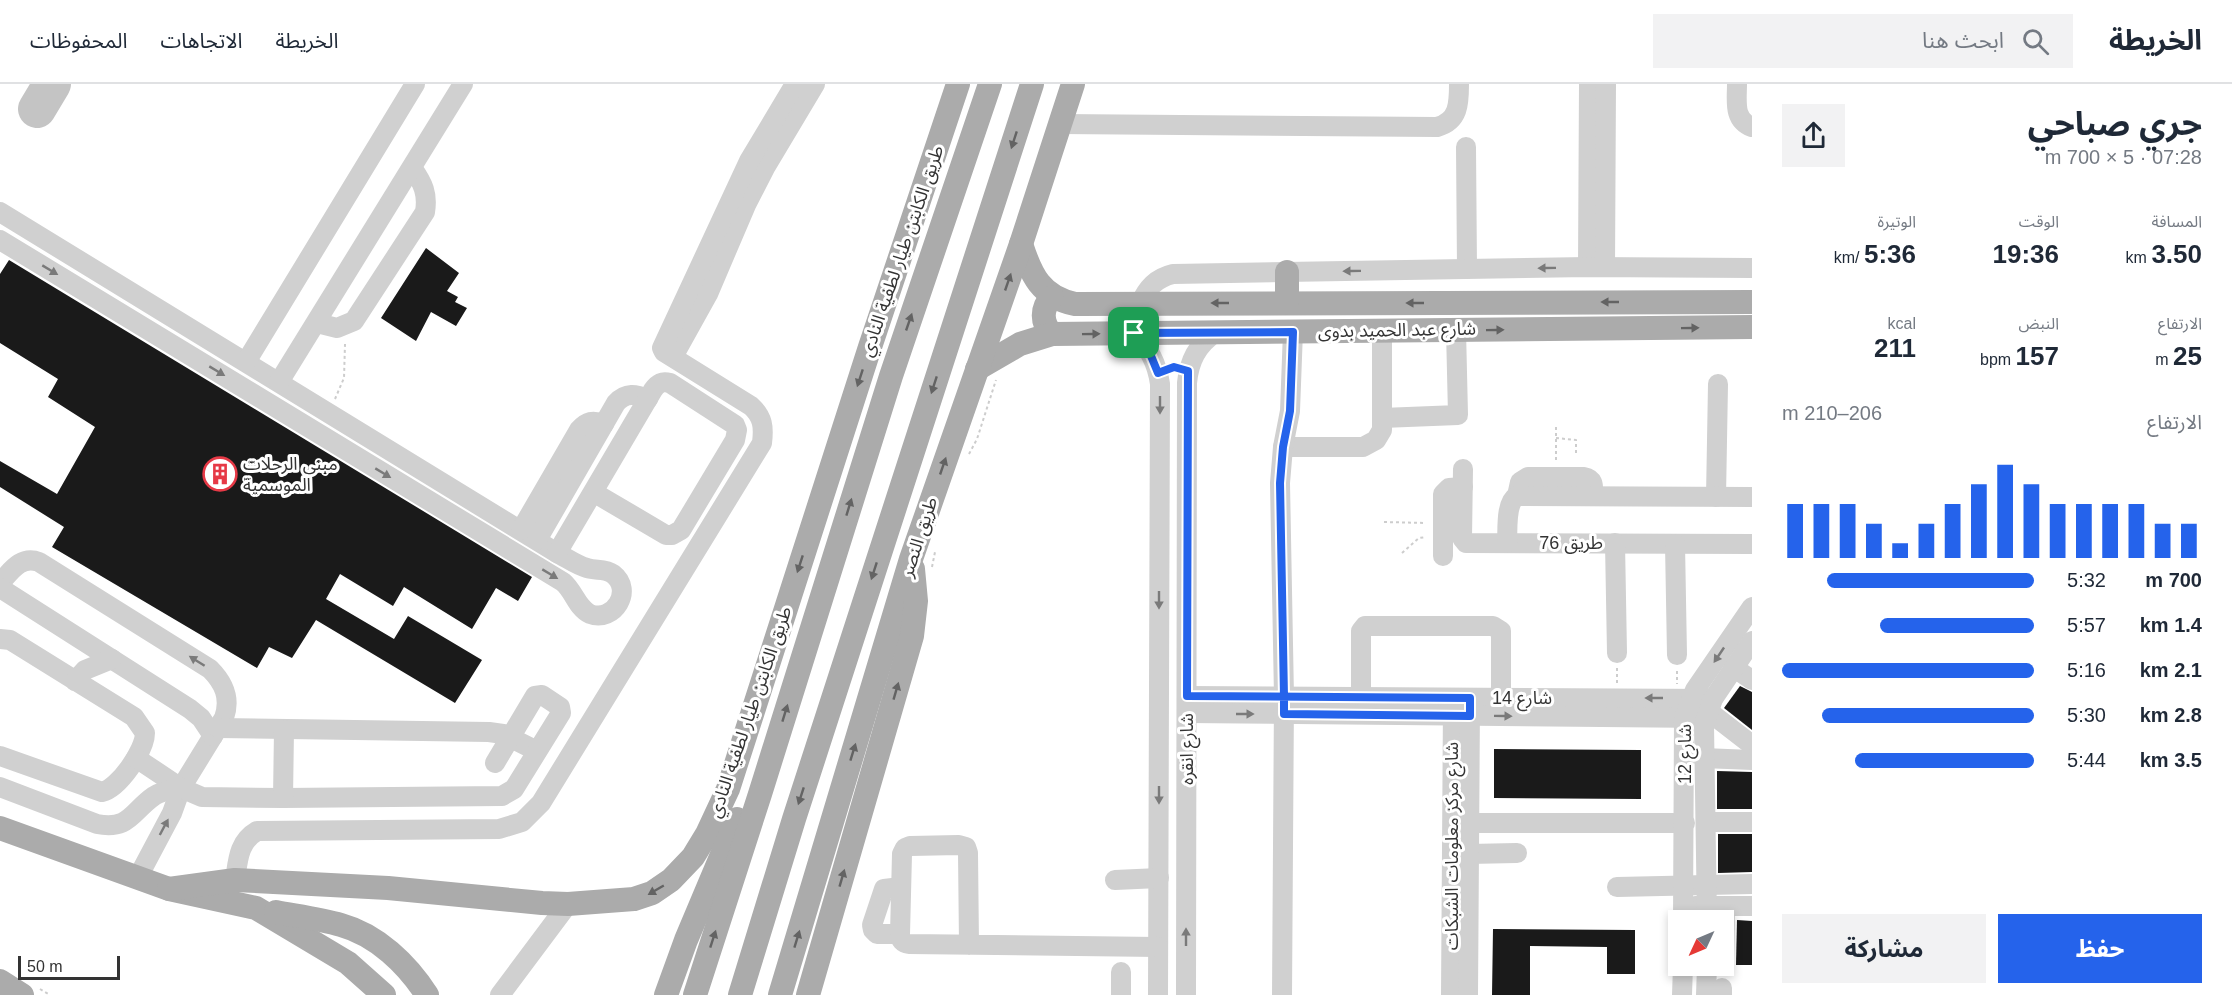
<!DOCTYPE html>
<html lang="ar">
<head>
<meta charset="utf-8">
<style>
  :root { --surface:#fff; --page:#f2f2f3; --text:#1f2937; --muted:#747a83; --line:#e0e1e3; --accent:#2563eb }
  body { margin:0; font-family:Arial,"Noto Sans Arabic",sans-serif; background:var(--page); color:var(--text); direction:rtl; height:100vh; display:flex; flex-direction:column; font-size:22px; white-space:nowrap }
  * { box-sizing:border-box; margin:0 }
  p { font-size:20px; color:var(--muted) }
  .icon { flex:none; width:33px; height:33px; fill:none; stroke:currentColor; stroke-width:2; stroke-linecap:round; stroke-linejoin:round }
  .map { position:relative; flex:1; overflow:hidden; direction:ltr }
  .drawer { display:flex; flex-direction:column; background:var(--surface); width:480px }
  .drawer>* { flex:none }
  .needle { width:39px; rotate:226deg }
  .fabs { position:absolute; left:1668px; top:826px; display:grid; gap:12px }
  .fabs a { display:grid; place-items:center; width:66px; height:66px; border-radius:0px; background:var(--surface); box-shadow:0 3px 9px #0003; font-size:30px }
  .scale { position:absolute; left:18px; bottom:15px; width:102px; box-sizing:border-box; padding-left:6px; border:3px solid #333; border-top:0; font-size:16px; line-height:21px; white-space:nowrap; color:#333; -webkit-text-stroke:4px #fff; paint-order:stroke }
  .pin { position:absolute; display:grid; place-items:center; width:51px; height:51px; color:#fff; margin:-26px; border-radius:12px; box-shadow:0 3px 9px #0006 }
  .round { display:grid; place-items:center; flex:none; width:63px; height:63px; border-radius:0px; background:var(--page) }
  .summary { display:flex; align-items:center; justify-content:space-between; height:102px; padding:0 30px }
  h1 { font-size:33px; font-weight:700; line-height:45px }
  .figures { display:grid; grid-template-columns:repeat(3,1fr); gap:9px; height:102px; padding:6px 30px }
  .figures div { display:grid; align-content:center }
  .figures b { font-size:26px; font-weight:700 }
  .figures small { font-size:16px; font-weight:400 }
  .figures p { font-size:16px }
  .chart { height:168px; padding:12px 30px }
  .chart p { display:flex; justify-content:space-between }
  .chart svg { width:100%; height:108px; margin-top:6px; stroke:var(--accent); stroke-width:6 }
  .button { display:flex; gap:12px; margin-top:auto; padding:12px 30px }
  .button a { flex:1; height:69px; border-radius:0px; background:var(--accent); color:#fff; font-size:24px; font-weight:700; line-height:69px; text-align:center }
  .button a+a { background:var(--page); color:var(--text) }
  ul { padding:0 30px; list-style:none; font-size:20px }
  li { display:grid; grid-template-columns:96px 72px 1fr; align-items:center; height:45px }
  li i { height:15px; border-radius:8px; background:var(--accent) }
  header { display:flex; align-items:center; gap:36px; box-sizing:border-box; height:84px; padding:0 30px; background:var(--surface); border-bottom:2px solid var(--line) }
  header strong { font-size:28px }
  nav { display:flex; gap:33px; margin-inline-start:auto; font-size:21px }
  .search { width:420px; height:54px; background:var(--page); display:flex; align-items:center; gap:15px; box-sizing:border-box; padding:0 21px; border-radius:0px; color:var(--muted); font-size:22px }
  main { display:flex; flex:1; min-height:0 }
  .map>svg:first-child { display:block }
</style>
</head>
<body>
<header>
<strong>الخريطة</strong>
<div class="search"><svg class="icon" aria-label="search" viewBox="0 0 24 24"><circle cx="10" cy="10" r="6"/><path d="M15 15l6 6"/></svg>ابحث هنا</div>
<nav><a>الخريطة</a><a>الاتجاهات</a><a>المحفوظات</a></nav>
</header>
<main>
<section class="drawer">
<div class="summary"><div><h1>جري صباحي</h1><p>07:28 · 5 × 700 m</p></div><a class="round"><svg class="icon" aria-label="share" viewBox="0 0 24 24"><path d="M12 15V3M7 8l5-5 5 5M5 13v7h14v-7"/></svg></a></div>
<div class="figures">
<div><p>المسافة</p><b>3.50<small> km</small></b></div>
<div><p>الوقت</p><b>19:36</b></div>
<div><p>الوتيرة</p><b>5:36<small> /km</small></b></div>
</div>
<div class="figures">
<div><p>الارتفاع</p><b>25<small> m</small></b></div>
<div><p>النبض</p><b>157<small> bpm</small></b></div>
<div><p>kcal</p><b>211</b></div>
</div>
<div class="chart"><p><span>الارتفاع</span>206–210 m</p>
<svg viewBox="0 0 160 44" preserveAspectRatio="none"><path d="M5 44V22M15 44V22M25 44V22M35 44V30M45 44V38M55 44V30M65 44V22M75 44V14M85 44V6M95 44V14M105 44V22M115 44V22M125 44V22M135 44V22M145 44V30M155 44V30"/></svg>
</div>
<ul>
<li><b>700 m</b>5:32<i style="width:82%"></i></li>
<li><b>1.4 km</b>5:57<i style="width:61%"></i></li>
<li><b>2.1 km</b>5:16<i style="width:100%"></i></li>
<li><b>2.8 km</b>5:30<i style="width:84%"></i></li>
<li><b>3.5 km</b>5:44<i style="width:71%"></i></li>
</ul>
<div class="button"><a>حفظ</a><a>مشاركة</a></div>
</section>
<div class="map">
<svg width="1752" height="911" viewBox="0 0 1752 911">
  <rect width="100%" height="100%" fill="#fff"/>
  <g fill="none" stroke-linecap="round" stroke-linejoin="round">
    <path stroke="#c4c4c4" stroke-width="38" d="M37 25 52 0"/>
  </g>
  <g fill="#1a1a1a">
    <path d="M426 164 459 189 447 207 458 213 455 218 467 224 456 242 431 228 416 257 381 234Z"/>
    <path d="M9 176 532 493 518 517 496 504 472 545 404 503 393 522 340 490 326 515 394 555 408 532 482 576 455 619 316 536 292 574 269 563 257 584 52 463 64 443 0 403V377L57 410 95 343 48 313 58 295 0 259V190Z"/>
    <path d="M1740 602 1752 608V646L1724 624Z"/>
    <path d="M1494 665 1641 666V715L1494 714Z"/>
    <path d="M1717 687 1752 688V725H1717Z"/>
    <path d="M1718 750H1752V788L1718 789Z"/>
    <path d="M1737 836 1752 837V881H1736Z"/>
    <path d="M1493 845 1635 846V890H1607V863L1530 862V911H1492Z"/>
  </g>
  <g fill="none" stroke-linecap="round" stroke-linejoin="round">
    <g stroke="#cdcdcd" stroke-width="2" stroke-dasharray="3 3" stroke-linecap="butt">
      <path d="M335 315 344 294 345 260"/>
      <path d="M1556 354 1576 356V372"/>
      <path d="M969 370 977 355 996 296"/>
      <path d="M1556 376V340"/>
      <path d="M1384 438 1426 439"/>
      <path d="M1402 469 1419 454 1426 453"/>
      <path d="M932 483 935 468"/>
      <path d="M1617 584V599"/>
      <path d="M1677 587V600"/>
      <path d="M40 905 50 911"/>
    </g>
    <g stroke="#d0d0d0" stroke-width="20">
      <path d="M1737 0C1737 17 1733 36 1752 43"/>
      <path d="M1060 40 1437 43C1459 37 1459 19 1459 0"/>
      <path d="M1466 63 1467 185"/>
      <path d="M0 128 557 469C567 474 576 481 587 484 596 487 605 484 613 490 634 506 614 539 590 530 577 524 574 507 563 498L0 156"/>
      <path d="M1588 183 1589 0"/>
      <path d="M1605 183 1606 0"/>
      <path d="M1140 220C1147 204 1156 194 1173 190L1588 183 1752 184"/>
      <path d="M317 239 337 244 354 237 425 128C428 110 423 99 413 85"/>
      <path d="M1134 249C1149 264 1157 279 1160 300L1158 911"/>
      <path d="M673 273 708 210 746 121 766 82 815 0"/>
      <path d="M246 278 415 0"/>
      <path d="M279 298 463 0"/>
      <path d="M1382 334 1458 331 1456 246"/>
      <path d="M1283 363H1363L1376 356 1382 346V247"/>
      <path d="M1463 385 1462 454 1466 459 1752 460"/>
      <path d="M1517 412 1520 398 1528 393H1584C1595 395 1593 403 1593 412"/>
      <path d="M1716 413 1718 300"/>
      <path d="M521 446 579 346C587 337 593 336 604 340"/>
      <path d="M537 456 616 319C626 308 636 310 648 315"/>
      <path d="M1507 459C1508 446 1505 419 1517 412L1752 413"/>
      <path d="M1615 459 1617 569"/>
      <path d="M1675 460 1677 571"/>
      <path d="M557 469 653 306C658 299 662 297 670 299L735 341 737 346 735 356 681 446 672 451H666L593 408"/>
      <path d="M1443 472V410L1449 404 1463 403"/>
      <path d="M0 499C11 487 21 471 39 478L210 585C224 599 231 614 224 634L181 704 172 729 137 795"/>
      <path d="M0 504 190 625 201 634 213 652"/>
      <path d="M0 555 10 556 134 633 145 649C145 666 119 704 102 708L0 672"/>
      <path d="M1733 583 1752 596"/>
      <path d="M75 597 85 586 112 575"/>
      <path d="M1187 612 1713 615"/>
      <path d="M1361 613V547L1365 542H1493L1501 547V614"/>
      <path d="M1708 627 1752 661"/>
      <path d="M1187 629 1706 634"/>
      <path d="M218 644 489 648 503 650 537 667"/>
      <path d="M136 674 181 704 202 713 283 714 502 712 514 705 561 629 560 623 542 611 535 612 495 679"/>
      <path d="M1703 674 1752 676"/>
      <path d="M0 703 97 740C130 746 131 728 154 712 162 706 172 706 181 704"/>
      <path d="M283 714 284 646"/>
      <path d="M1707 738H1752"/>
      <path d="M1470 739H1685"/>
      <path d="M1469 770 1517 769"/>
      <path d="M235 796C238 777 238 758 257 747L499 745 522 738 541 719 762 359C764 343 763 333 751 322L664 268 662 264 749 77 795 0"/>
      <path d="M1115 796 1159 794"/>
      <path d="M1617 803 1752 800"/>
      <path d="M1695 822H1752"/>
      <path d="M1683 837 1684 634 1695 606 1752 523"/>
      <path d="M1707 837 1704 641 1713 615 1752 557"/>
      <path d="M900 850H877L873 846 872 841 884 805 901 803"/>
      <path d="M969 861 968 769 966 763 959 761 910 762 905 764 902 770 900 850C900 856 903 859 909 860L1158 863"/>
      <path d="M1724 879 1725 822"/>
      <path d="M500 911 568 820"/>
      <path d="M1121 911V888"/>
      <path d="M1186 911 1187 299C1189 277 1197 261 1216 248"/>
      <path d="M1282 911 1284 613 1280 399 1283 363 1290 327 1293 247"/>
      <path d="M1451 911 1453 619"/>
      <path d="M1468 911 1470 620"/>
      <path d="M1682 911 1683 882"/>
      <path d="M1706 911 1707 882"/>
      <path d="M1722 911V904"/>
    </g>
    <g stroke="#ababab" stroke-width="24">
      <path d="M1021 160C1031 191 1041 213 1075 220L1752 218"/>
      <path d="M1287 188V219"/>
      <path d="M1052 213C1041 224 1041 239 1052 250"/>
      <path d="M977 285 1020 260 1052 250 1752 243"/>
      <path d="M0 744 169 805 256 824 348 879 384 911"/>
      <path d="M169 805 235 796 388 804 542 819 568 820 634 815 652 809 671 796 693 773 707 750 728 705 870 263 958 0"/>
      <path d="M276 828C297 832 320 835 341 841 377 851 407 880 427 911"/>
      <path d="M0 897 22 911"/>
      <path d="M666 911 686 856 737 735"/>
      <path d="M695 911 760 710 891 292 990 0"/>
      <path d="M740 911 794 735 1032 0"/>
      <path d="M780 911 911 475 1021 160 1073 0"/>
      <path d="M808 911 912 552 916 517 913 485"/>
    </g>
  </g>
  <defs><path id="oneway-solid" d="M-6-.8H1V-3.2L6.5 0L1 3.2V.8H-6Z" transform="scale(1.5)"/></defs>
  <g fill="#636363">
    <use href="#oneway-solid" transform="translate(1014 56) rotate(108)"/>
    <use href="#oneway-solid" transform="translate(1008 198) rotate(-71)"/>
    <use href="#oneway-solid" transform="translate(1610 218) rotate(180)"/>
    <use href="#oneway-solid" transform="translate(1220 219) rotate(180)"/>
    <use href="#oneway-solid" transform="translate(1415 219) rotate(180)"/>
    <use href="#oneway-solid" transform="translate(909 238) rotate(-71)"/>
    <use href="#oneway-solid" transform="translate(1690 244) rotate(-1)"/>
    <use href="#oneway-solid" transform="translate(1495 246) rotate(-1)"/>
    <use href="#oneway-solid" transform="translate(1091 250) rotate(-1)"/>
    <use href="#oneway-solid" transform="translate(860 294) rotate(108)"/>
    <use href="#oneway-solid" transform="translate(934 301) rotate(108)"/>
    <use href="#oneway-solid" transform="translate(943 382) rotate(-71)"/>
    <use href="#oneway-solid" transform="translate(849 423) rotate(-73)"/>
    <use href="#oneway-solid" transform="translate(800 480) rotate(108)"/>
    <use href="#oneway-solid" transform="translate(874 487) rotate(108)"/>
    <use href="#oneway-solid" transform="translate(896 607) rotate(-74)"/>
    <use href="#oneway-solid" transform="translate(785 629) rotate(-73)"/>
    <use href="#oneway-solid" transform="translate(853 668) rotate(-73)"/>
    <use href="#oneway-solid" transform="translate(801 712) rotate(108)"/>
    <use href="#oneway-solid" transform="translate(842 794) rotate(-74)"/>
    <use href="#oneway-solid" transform="translate(656 806) rotate(150)"/>
    <use href="#oneway-solid" transform="translate(713 855) rotate(-72)"/>
    <use href="#oneway-solid" transform="translate(797 855) rotate(-73)"/>
  </g>
  <g fill="#7a7a7a">
    <use href="#oneway-solid" transform="translate(1547 184) rotate(179)"/>
    <use href="#oneway-solid" transform="translate(50 186) rotate(31)"/>
    <use href="#oneway-solid" transform="translate(1352 187) rotate(179)"/>
    <use href="#oneway-solid" transform="translate(217 287) rotate(31)"/>
    <use href="#oneway-solid" transform="translate(1160 321) rotate(90)"/>
    <use href="#oneway-solid" transform="translate(383 389) rotate(31)"/>
    <use href="#oneway-solid" transform="translate(550 490) rotate(31)"/>
    <use href="#oneway-solid" transform="translate(1159 516) rotate(90)"/>
    <use href="#oneway-solid" transform="translate(1719 571) rotate(124)"/>
    <use href="#oneway-solid" transform="translate(197 577) rotate(-148)"/>
    <use href="#oneway-solid" transform="translate(1654 614) rotate(-180)"/>
    <use href="#oneway-solid" transform="translate(1245 630)"/>
    <use href="#oneway-solid" transform="translate(1503 632) rotate(1)"/>
    <use href="#oneway-solid" transform="translate(1159 711) rotate(90)"/>
    <use href="#oneway-solid" transform="translate(164 743) rotate(-62)"/>
    <use href="#oneway-solid" transform="translate(1186 853) rotate(-90)"/>
  </g>
  <g fill="none" stroke-linecap="round" stroke-linejoin="round">
    <defs>
      <path id="route" d="M1134 249 1149 267 1158 289 1174 283 1188 287 1187 612 1470 614V632L1284 630V613L1280 399 1283 363 1290 327 1293 248 1134 249"/>
    </defs>
    <use href="#route" stroke="#fff" stroke-width="12"/>
    <use href="#route" stroke="#2563eb" stroke-width="8"/>
  </g>
  <defs>
    <symbol id="building-ring" viewBox="-11 -11 22 22"><circle r="9.5" fill="#fff" stroke="#e63946" stroke-width="1.5"/><path d="M-4-6H4V6H1V3H-1V6H-4ZM-2.5-4.3h1.7v1.8h-1.7ZM.8-4.3h1.7v1.8H.8ZM-2.5-1h1.7V.8h-1.7ZM.8-1h1.7V.8H.8Z" fill="#e63946"/></symbol>
  </defs>
  <g fill-rule="evenodd">
    <use href="#building-ring" x="201" y="371" width="38" height="38"/>
  </g>
  <g text-anchor="middle" dominant-baseline="central" stroke-width="6" stroke-linejoin="round" paint-order="stroke">
    <g font-size="18" fill="#333" stroke="#fff">
      <text transform="translate(902 167) rotate(-71)">طريق الكابتن طيار لطفية النادي</text>
      <text transform="translate(1397 246) rotate(-1)">شارع عبد الحميد بدوى</text>
      <text transform="translate(919 453) rotate(-72)">طريق النصر</text>
      <text x="1571" y="459">طريق 76</text>
      <text x="1522" y="614">شارع 14</text>
      <text transform="translate(750 628) rotate(-71)">طريق الكابتن طيار لطفية النادي</text>
      <text transform="translate(1187 665) rotate(-90)">شارع انقره</text>
      <text transform="translate(1685 670) rotate(-90)">شارع 12</text>
      <text transform="translate(1452 762) rotate(-90)">شارع مركز معلومات الشبكات</text>
    </g>
    <g font-size="18" fill="#333" stroke="#fff" text-anchor="start">
      <text x="243" y="380">مبنى الرحلات<tspan x="243" dy="21">الموسمية</tspan></text>
    </g>
  </g>
</svg>
<div class="fabs">
<a><svg class="needle" viewBox="-14 -14 28 28"><path d="M0-13l5 13h-10z" fill="#e53935"/><path d="M0 13l5-13h-10z" fill="#747a83"/></svg></a>
</div>
<div class="scale">50 m</div>
<div class="pin" style="left:1134px;top:249px;background:#1e9e55"><svg class="icon" aria-label="arrive" viewBox="0 0 24 24"><path d="M6 21V4h12l-3 4 3 4H6"/></svg></div>
</div>
</main>
</body>
</html>
